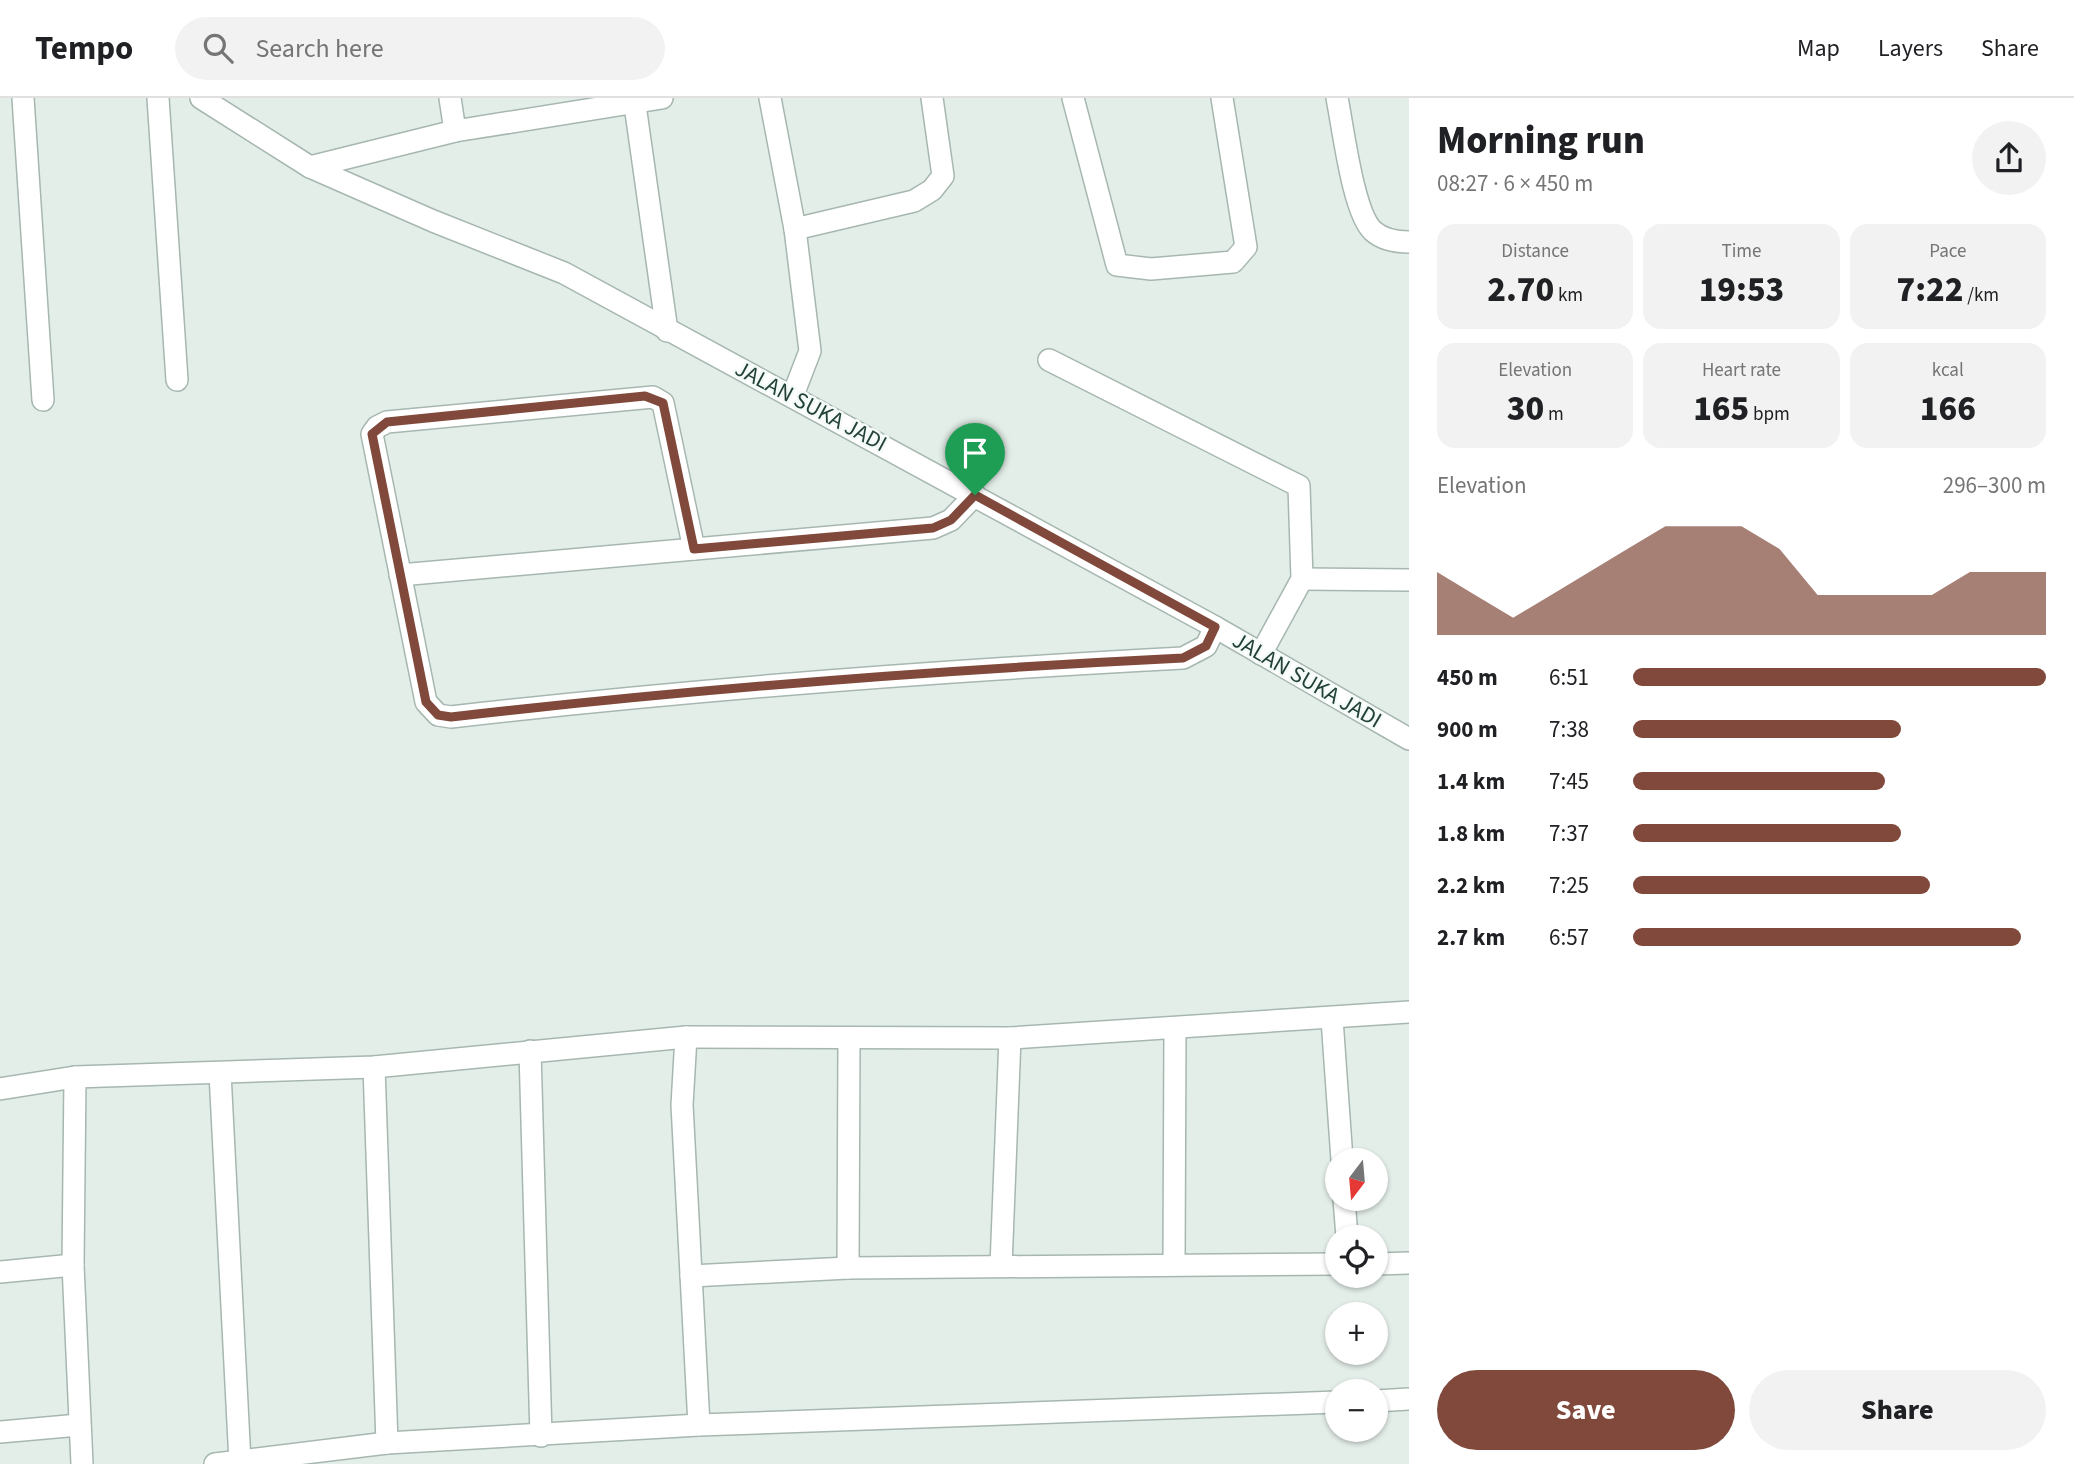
<!DOCTYPE html>
<html lang="en">
<head>
<meta charset="utf-8">
<style>
  :root { --surface:#fff; --page:#f2f2f2; --text:#202124; --muted:#757577; --line:#e0e0e0; --accent:#81493b }
  body { margin:0; font-family:"Source Sans 3",sans-serif; background:var(--page); color:var(--text); height:100vh; display:flex; flex-direction:column; font-size:26px; white-space:nowrap }
  * { box-sizing:border-box; margin:0 }
  p { font-size:23px; color:var(--muted) }
  .icon { flex:none; width:38px; height:38px; fill:none; stroke:currentColor; stroke-width:2; stroke-linecap:round; stroke-linejoin:round }
  .map { position:relative; flex:1; overflow:hidden }
  .details { display:flex; flex-direction:column; background:var(--surface); width:665px }
  .details>* { flex:none }
  .needle { width:46px; rotate:196deg }
  .controls { position:absolute; left:1325px; top:1050px; display:grid; gap:14px }
  .controls a { display:grid; place-items:center; width:63px; height:63px; border-radius:50%; background:var(--surface); box-shadow:0 2px 5px #0004; font-size:35px }
  .pin { position:absolute; display:grid; place-items:center; width:60px; height:60px; color:#fff; margin:-72px -30px; border-radius:50% 50% 50% 0; rotate:-45deg; box-shadow:0 0 7px #0007 }
  .pin .icon { rotate:45deg }
  .round { display:grid; place-items:center; flex:none; width:74px; height:74px; border-radius:37px; background:var(--page) }
  .overview { display:flex; align-items:center; justify-content:space-between; height:119px; padding:0 28px }
  h1 { font-size:38px; font-weight:800; line-height:52px }
  .figures { display:grid; grid-template-columns:repeat(3,1fr); gap:10px; height:119px; padding:7px 28px }
  .figures div { display:grid; align-content:center; border-radius:18px; background:var(--page); text-align:center }
  .figures b { font-size:35px; font-weight:800 }
  .figures small { font-size:19px; font-weight:400 }
  .figures p { font-size:19px }
  .chart { height:196px; padding:14px 28px }
  .chart p { display:flex; justify-content:space-between }
  .chart svg { width:100%; height:126px; margin-top:7px; fill:var(--accent); opacity:.7 }
  .button { display:flex; gap:14px; margin-top:auto; padding:14px 28px }
  .button a { flex:1; height:80px; border-radius:42px; background:var(--accent); color:#fff; font-size:28px; font-weight:800; line-height:80px; text-align:center }
  .button a+a { background:var(--page); color:var(--text) }
  ul { padding:0 28px; list-style:none; font-size:23px }
  li { display:grid; grid-template-columns:112px 84px 1fr; align-items:center; height:52px }
  li i { height:18px; border-radius:9px; background:var(--accent) }
  header { display:flex; align-items:center; gap:42px; box-sizing:border-box; height:98px; padding:0 35px; background:var(--surface); border-bottom:2px solid var(--line) }
  header strong { font-size:33px }
  nav { display:flex; gap:38px; margin-inline-start:auto; font-size:24px }
  .search { width:490px; height:63px; background:var(--page); display:flex; align-items:center; gap:18px; box-sizing:border-box; padding:0 24px; border-radius:38px; color:var(--muted); font-size:26px }
  main { display:flex; flex:1; min-height:0 }
  .map>svg:first-child { display:block }
</style>
</head>
<body>
<header>
<strong>Tempo</strong>
<div class="search"><svg class="icon" aria-label="search" viewBox="0 0 24 24"><circle cx="10" cy="10" r="6"/><path d="M15 15l6 6"/></svg>Search here</div>
<nav><a>Map</a><a>Layers</a><a>Share</a></nav>
</header>
<main>
<div class="map">
<svg width="1409" height="1366" viewBox="0 0 1409 1366">
  <rect width="100%" height="100%" fill="#e4eee9"/>
  <g fill="none" stroke-linecap="round" stroke-linejoin="round">
    <defs>
      <g id="street">
        <path d="M23 0 43 302"/>
        <path d="M158 0 177 282"/>
        <path d="M201 0 310 69 433 123 564 175 1215 529 1409 641"/>
        <path d="M450 0 455 33"/>
        <path d="M634 0 667 233"/>
        <path d="M770 0 795 131 810 253 793 297"/>
        <path d="M1073 0 1117 167 1151 171 1233 164 1246 149 1222 0"/>
        <path d="M1337 0C1343 29 1353 115 1373 133 1383 142 1396 144 1409 144"/>
        <path d="M310 69 455 33 662 0"/>
        <path d="M795 131 914 103 932 92 943 78 932 0"/>
        <path d="M1049 262 1299 388 1302 481 1261 556"/>
        <path d="M694 451 663 305 653 299 387 324 377 329 372 336 426 604 438 617 451 619C695 591 938 573 1183 560L1206 548 1215 529"/>
        <path d="M400 477 933 430 951 422 975 397"/>
        <path d="M1302 481 1409 482"/>
        <path d="M1332 921 1342 1062"/>
        <path d="M686 939 1010 940 1409 914"/>
        <path d="M530 953 541 1338"/>
        <path d="M374 969 387 1345"/>
        <path d="M220 975 240 1364"/>
        <path d="M0 991 75 979"/>
        <path d="M1344 1101 1347 1139"/>
        <path d="M1174 1165 1175 931"/>
        <path d="M1376 1166 1409 1165"/>
        <path d="M1001 1168 1010 940"/>
        <path d="M848 1170 849 941"/>
        <path d="M0 1174 73 1167"/>
        <path d="M691 1178 848 1170 1337 1166"/>
        <path d="M1376 1303 1409 1301"/>
        <path d="M0 1334 79 1327"/>
        <path d="M82 1366 73 1167 75 979 374 969 686 939 682 1007 699 1327"/>
        <path d="M215 1366 387 1345 699 1327 1337 1304"/>
      </g>
    </defs>
    <use href="#street" stroke="#a6b7b0" stroke-width="24"/>
    <use href="#street" stroke="#fff" stroke-width="21"/>
  </g>
  <g fill="none" stroke-linecap="round" stroke-linejoin="round">
    <defs>
      <path id="route" d="M645 298 663 305 694 451 933 430 951 422 975 397 1215 529 1206 548 1183 560C938 572 694 591 451 619L438 617 426 604 372 336 387 324Z"/>
    </defs>
    <use href="#route" stroke="#fff" stroke-width="14"/>
    <use href="#route" stroke="#81493b" stroke-width="9"/>
  </g>
  <g text-anchor="middle" dominant-baseline="central" stroke-width="5" stroke-linejoin="round" paint-order="stroke">
    <g font-size="23" fill="#224137" stroke="#f4faf7">
      <text transform="translate(811 308) rotate(28)">JALAN SUKA JADI</text>
      <text transform="translate(1307 582) rotate(30)">JALAN SUKA JADI</text>
    </g>
  </g>
</svg>
<div class="controls">
<a><svg class="needle" viewBox="-14 -14 28 28"><path d="M0-13l5 13h-10z" fill="#e53935"/><path d="M0 13l5-13h-10z" fill="#757577"/></svg></a>
<a><svg class="icon" aria-label="locate" viewBox="0 0 24 24"><circle cx="12" cy="12" r="6"/><path d="M12 2v4M12 18v4M2 12h4M18 12h4"/></svg></a>
<a>+</a>
<a>−</a>
</div>
<div class="pin" style="left:975px;top:397px;background:#1e9e55"><svg class="icon" aria-label="arrive" viewBox="0 0 24 24"><path d="M6 21V4h12l-3 4 3 4H6"/></svg></div>
</div>
<section class="details">
<div class="overview"><div><h1>Morning run</h1><p>08:27 · 6 × 450 m</p></div><a class="round"><svg class="icon" aria-label="share" viewBox="0 0 24 24"><path d="M12 15V3M7 8l5-5 5 5M5 13v7h14v-7"/></svg></a></div>
<div class="figures">
<div><p>Distance</p><b>2.70<small> km</small></b></div>
<div><p>Time</p><b>19:53</b></div>
<div><p>Pace</p><b>7:22<small> /km</small></b></div>
</div>
<div class="figures">
<div><p>Elevation</p><b>30<small> m</small></b></div>
<div><p>Heart rate</p><b>165<small> bpm</small></b></div>
<div><p>kcal</p><b>166</b></div>
</div>
<div class="chart"><p><span>Elevation</span>296–300 m</p>
<svg viewBox="0 0 160 44" preserveAspectRatio="none"><path d="M0 44V22L10 30L20 38L30 30L40 22L50 14L60 6L70 6L80 6L90 14L100 30L110 30L120 30L130 30L140 22L150 22L160 22V44z"/></svg>
</div>
<ul>
<li><b>450 m</b>6:51<i style="width:100%"></i></li>
<li><b>900 m</b>7:38<i style="width:65%"></i></li>
<li><b>1.4 km</b>7:45<i style="width:61%"></i></li>
<li><b>1.8 km</b>7:37<i style="width:65%"></i></li>
<li><b>2.2 km</b>7:25<i style="width:72%"></i></li>
<li><b>2.7 km</b>6:57<i style="width:94%"></i></li>
</ul>
<div class="button"><a>Save</a><a>Share</a></div>
</section>
</main>
</body>
</html>
